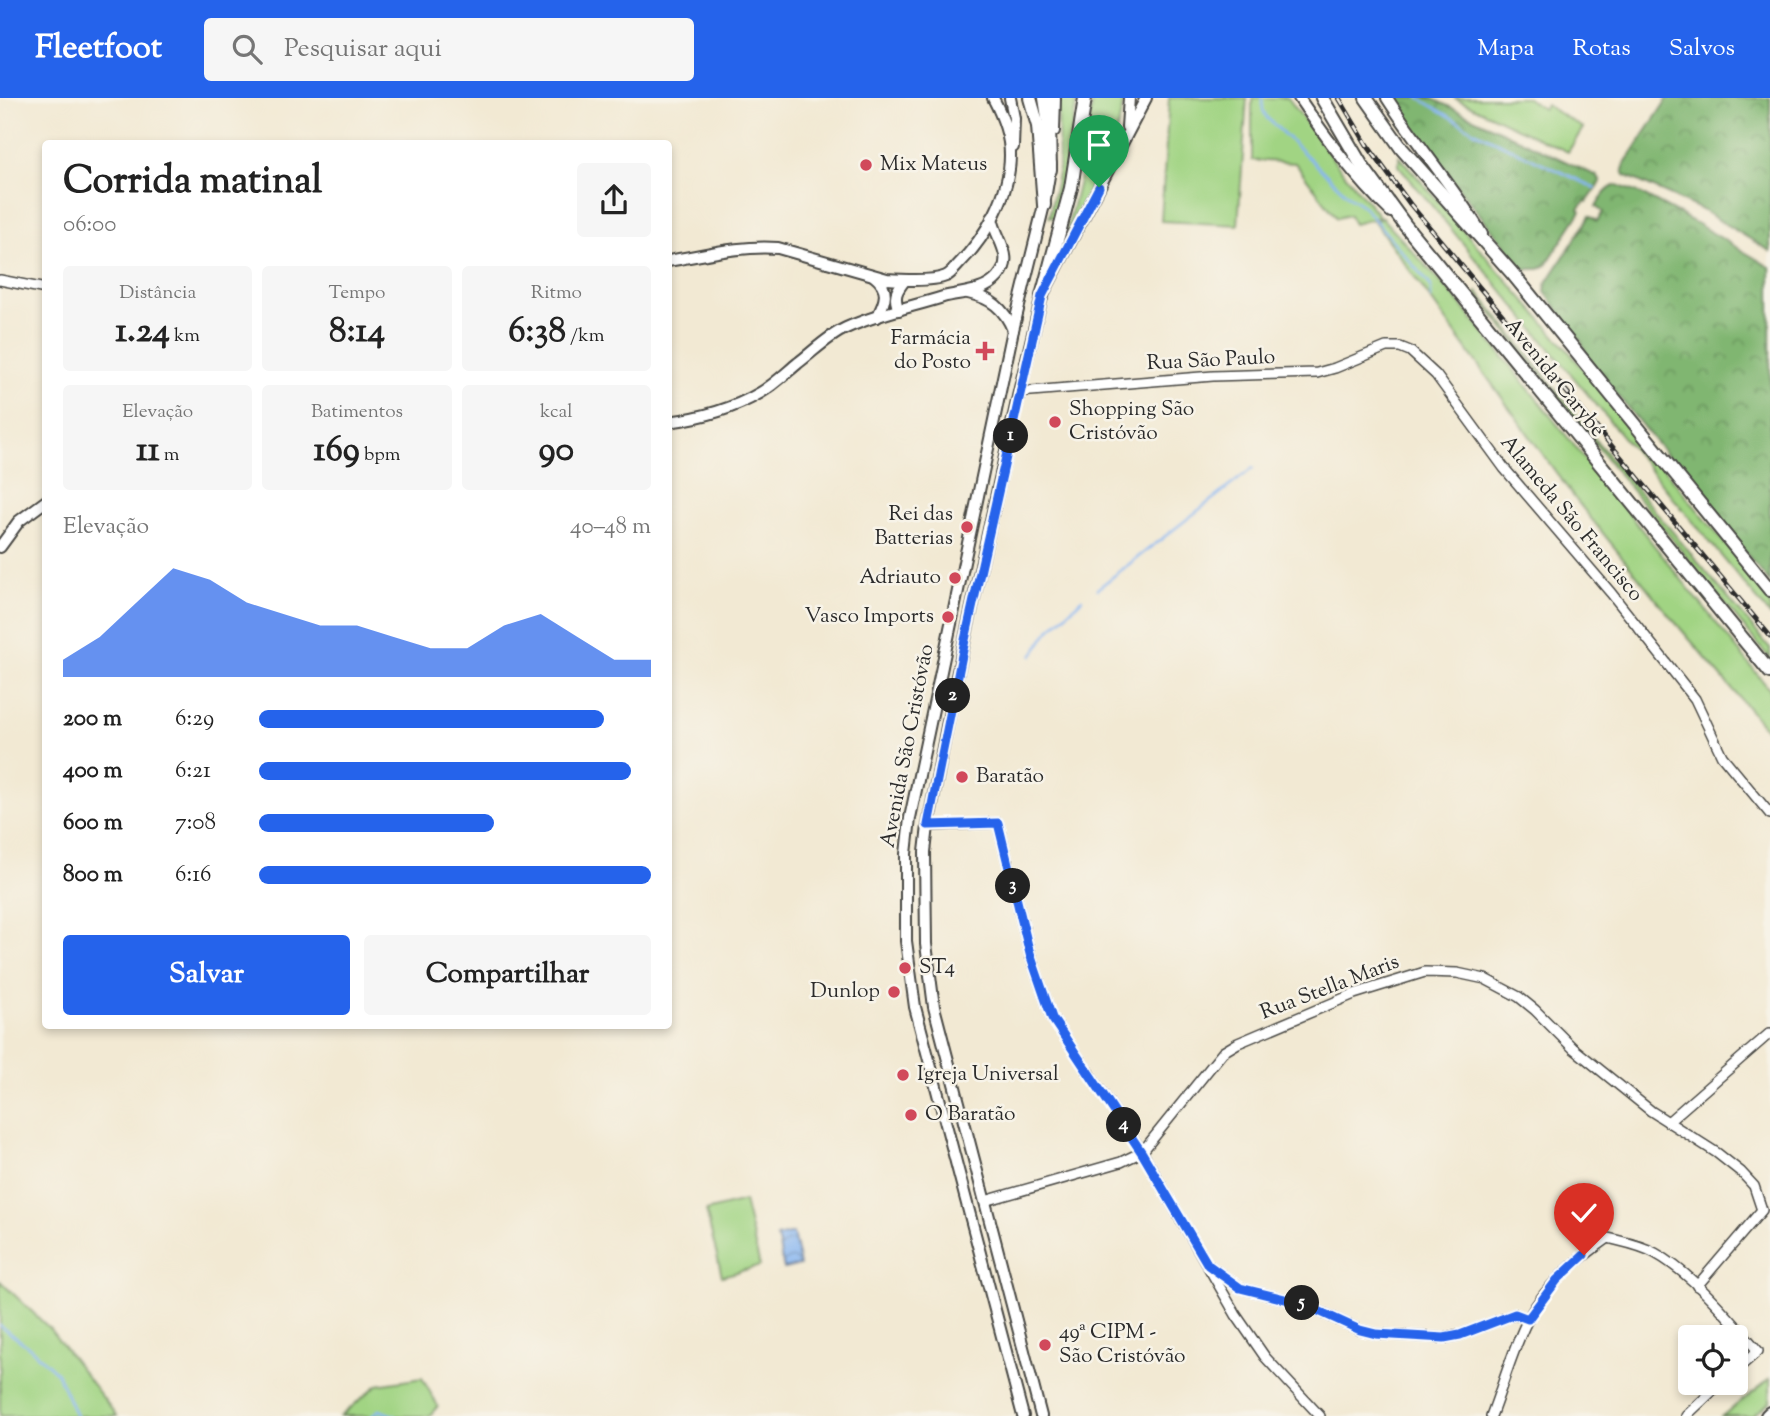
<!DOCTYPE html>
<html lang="pt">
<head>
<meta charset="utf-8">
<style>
  :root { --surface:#fff; --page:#f6f6f6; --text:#222; --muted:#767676; --accent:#2563eb }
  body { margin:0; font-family:"Sorts Mill Goudy",serif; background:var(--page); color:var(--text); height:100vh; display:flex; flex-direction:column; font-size:26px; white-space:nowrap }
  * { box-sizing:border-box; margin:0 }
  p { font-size:23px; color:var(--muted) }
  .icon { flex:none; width:38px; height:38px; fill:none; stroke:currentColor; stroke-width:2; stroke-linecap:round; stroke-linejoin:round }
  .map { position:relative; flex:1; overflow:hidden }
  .side { position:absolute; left:42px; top:42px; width:630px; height:889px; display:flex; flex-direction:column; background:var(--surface); border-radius:7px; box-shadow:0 4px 10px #0003 }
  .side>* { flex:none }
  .controls { position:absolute; left:1678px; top:1227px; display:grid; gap:14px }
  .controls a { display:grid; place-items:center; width:70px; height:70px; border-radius:7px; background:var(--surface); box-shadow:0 4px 10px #0003; font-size:35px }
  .pin { position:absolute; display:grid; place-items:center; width:60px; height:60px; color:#fff; margin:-72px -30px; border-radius:50% 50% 50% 0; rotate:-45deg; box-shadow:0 0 7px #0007 }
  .pin .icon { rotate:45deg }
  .km { position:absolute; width:35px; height:35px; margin:-18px; border-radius:50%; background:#222; color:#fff; font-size:19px; line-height:35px; text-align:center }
  .round { display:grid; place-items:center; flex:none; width:74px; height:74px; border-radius:7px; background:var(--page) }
  .summary { display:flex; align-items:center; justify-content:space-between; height:119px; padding:0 21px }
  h1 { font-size:38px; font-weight:700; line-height:52px }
  .metrics { display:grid; grid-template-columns:repeat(3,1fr); gap:10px; height:119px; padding:7px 21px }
  .metrics div { display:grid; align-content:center; border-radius:7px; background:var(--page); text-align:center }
  .metrics b { font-size:35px; font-weight:700 }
  .metrics small { font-size:19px; font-weight:400 }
  .metrics p { font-size:19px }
  .chart { height:196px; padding:14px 21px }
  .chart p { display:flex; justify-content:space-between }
  .chart svg { width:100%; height:126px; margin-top:7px; fill:var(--accent); opacity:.7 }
  .action { display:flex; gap:14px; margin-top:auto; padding:14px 21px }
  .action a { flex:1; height:80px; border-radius:7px; background:var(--accent); color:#fff; font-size:28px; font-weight:700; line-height:80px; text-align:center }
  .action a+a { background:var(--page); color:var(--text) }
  ul { padding:0 21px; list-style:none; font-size:23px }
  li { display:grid; grid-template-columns:112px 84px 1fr; align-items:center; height:52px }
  li i { height:18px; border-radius:9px; background:var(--accent) }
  header { display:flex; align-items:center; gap:42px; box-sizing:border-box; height:98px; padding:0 35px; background:var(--accent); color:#fff }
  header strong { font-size:33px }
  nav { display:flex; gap:38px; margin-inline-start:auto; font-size:24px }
  .search { width:490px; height:63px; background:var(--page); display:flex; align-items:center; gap:18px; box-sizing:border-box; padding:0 24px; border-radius:7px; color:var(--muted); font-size:26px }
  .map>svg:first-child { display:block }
</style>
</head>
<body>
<header>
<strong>Fleetfoot</strong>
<div class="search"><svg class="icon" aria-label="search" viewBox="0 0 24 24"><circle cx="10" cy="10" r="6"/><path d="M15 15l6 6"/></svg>Pesquisar aqui</div>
<nav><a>Mapa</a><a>Rotas</a><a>Salvos</a></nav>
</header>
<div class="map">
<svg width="1770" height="1318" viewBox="0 0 1770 1318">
  <defs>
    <pattern id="forest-crowns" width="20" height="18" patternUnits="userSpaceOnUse" patternTransform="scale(1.75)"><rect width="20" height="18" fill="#80b671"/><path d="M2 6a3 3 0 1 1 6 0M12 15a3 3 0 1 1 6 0" fill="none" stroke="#69945d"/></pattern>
    <pattern id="water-waves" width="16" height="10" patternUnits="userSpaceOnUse" patternTransform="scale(1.75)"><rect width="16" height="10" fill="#87b6f2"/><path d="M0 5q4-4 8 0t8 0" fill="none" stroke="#6f94c4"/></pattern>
  </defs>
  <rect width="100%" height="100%" fill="#f7f3e8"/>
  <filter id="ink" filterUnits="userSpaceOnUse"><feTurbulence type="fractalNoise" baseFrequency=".0143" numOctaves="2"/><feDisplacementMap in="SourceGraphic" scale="14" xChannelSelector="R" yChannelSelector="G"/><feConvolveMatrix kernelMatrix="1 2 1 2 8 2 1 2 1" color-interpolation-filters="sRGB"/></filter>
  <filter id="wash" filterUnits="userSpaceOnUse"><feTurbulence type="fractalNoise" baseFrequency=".00686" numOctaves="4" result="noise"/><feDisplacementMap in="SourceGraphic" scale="28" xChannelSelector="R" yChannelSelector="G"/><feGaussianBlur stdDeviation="1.57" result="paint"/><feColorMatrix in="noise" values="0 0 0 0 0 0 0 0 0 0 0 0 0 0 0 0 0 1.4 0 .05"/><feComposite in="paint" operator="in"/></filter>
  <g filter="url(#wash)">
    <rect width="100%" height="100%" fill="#f2e9d3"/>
    <g fill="#a1d483" stroke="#668057" stroke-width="2">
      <path d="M1058 0H1077L1064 83 1054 120 1049 119 1059 71Z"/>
      <path d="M1093 0H1124C1118 47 1090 91 1069 133L1067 132 1082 71Z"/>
      <path d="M1169 0H1247L1238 127 1161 123Z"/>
      <path d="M1252 0H1288L1339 69 1380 119 1354 126 1349 117 1337 120 1295 65 1252 62Z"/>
      <path d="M1454 0H1527L1543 11 1546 7 1583 30 1568 54Z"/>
      <path d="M1399 58 1571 256 1770 501V517L1399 68Z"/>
      <path d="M1382 120 1460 205 1770 592V636L1669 517 1576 402 1374 123Z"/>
      <path d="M1478 194 1599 346 1770 550V561L1619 376 1476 195Z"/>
      <path d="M744 1103 760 1168 722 1178 706 1113Z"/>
      <path d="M0 1183 49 1230 117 1318H0Z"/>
      <path d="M422 1280 438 1308 429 1318H341L377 1287Z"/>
      <path d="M1770 1281V1304L1752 1318H1722Z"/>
    </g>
    <g fill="url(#forest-crowns)" stroke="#56704e" stroke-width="2">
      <path d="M1394 0H1431L1597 78 1601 84 1587 104 1585 103 1579 111 1581 113 1546 167 1539 171H1524L1443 71Z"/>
      <path d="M1668 0H1770V153L1700 111 1625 77 1623 72 1625 66Z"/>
      <path d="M1617 87 1641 96 1694 124 1770 169V485L1601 277 1586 255 1581 243 1545 194 1546 186 1590 118 1597 123 1603 114 1596 109C1602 99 1605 91 1617 87Z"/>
    </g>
    <path fill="url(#water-waves)" stroke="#59708e" stroke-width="2" d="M793 1135 800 1167 784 1171 777 1139Z"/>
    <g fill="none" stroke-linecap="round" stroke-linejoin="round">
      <g stroke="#87b6f2" stroke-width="2.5">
        <path d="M1262 0 1263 12 1267 20 1351 100 1362 107 1431 188V201"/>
        <path d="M1419 0 1474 33 1595 90"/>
        <path d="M1097 491 1253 370"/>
        <path d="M1032 558 1047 535 1082 501"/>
        <path d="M0 1228 29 1249 57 1275 76 1318"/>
        <path d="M372 1318 379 1312 395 1318"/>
      </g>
    </g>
  </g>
  <g filter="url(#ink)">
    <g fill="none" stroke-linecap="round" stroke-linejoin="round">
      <defs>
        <g id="minor">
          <path d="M0 182 46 191"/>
          <path d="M1019 294 1213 278 1317 275 1335 270 1386 249H1400L1410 253 1436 277 1504 370 1611 495 1695 601 1722 658 1770 716"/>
          <path d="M928 728 998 725 1030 856 1052 920 1142 1054 1236 1217 1265 1259 1320 1318"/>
          <path d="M1668 1024 1770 935"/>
          <path d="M985 1103 1121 1064 1142 1054 1214 965 1223 954 1238 945 1354 896 1425 874 1457 875 1485 881 1519 899 1535 912 1573 950 1651 1013 1717 1055 1741 1074 1754 1088 1762 1112 1697 1188"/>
          <path d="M1211 1169 1240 1190 1301 1205 1360 1232 1376 1236 1445 1240 1460 1237 1515 1216 1528 1221"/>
          <path d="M1491 1318C1503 1287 1513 1250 1528 1221 1546 1186 1577 1162 1608 1140 1624 1144 1641 1147 1655 1155 1693 1176 1729 1220 1758 1253L1736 1272"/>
          <path d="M1686 1318 1722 1284"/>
        </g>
        <g id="major">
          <path d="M1010 0 1014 20 1013 49"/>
          <path d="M1299 0C1327 41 1355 80 1391 114"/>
          <path d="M1387 0C1417 47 1453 88 1482 136"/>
          <path d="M1127 29 1129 0"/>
          <path d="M1054 33 1055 0"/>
          <path d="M668 163C705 157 741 147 778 150L887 181C902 182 933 184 946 178 951 176 955 170 958 167 986 139 1010 97 1010 57 1010 37 1002 17 993 0"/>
          <path d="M874 178C890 190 886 203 877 219"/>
          <path d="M968 195C991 200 1004 210 1013 232"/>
          <path d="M899 212C893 199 896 193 905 182"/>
          <path d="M668 324C699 320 733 311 760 295 774 287 786 275 798 265 814 253 828 238 846 230 877 216 911 209 943 199 962 194 984 195 998 179 1016 159 996 142 992 120"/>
          <path d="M0 449 19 423 46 403"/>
          <path d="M1023 1318 915 909 906 843V756L910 720 1013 232 1044 107 1051 66"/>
          <path d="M1041 1318 934 909 926 846 925 754 928 728 954 592 1019 294 1042 198 1146 0"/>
        </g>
        <g id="highway">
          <path d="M1030 0 1038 28 1044 107"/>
          <path d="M1045 0 1049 26 1050 72"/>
          <path d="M1322 0 1362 68 1405 127 1770 574"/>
          <path d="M1366 0 1402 51 1512 175 1770 492"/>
          <path d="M1042 198 1071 90 1085 0"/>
          <path d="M1767 1318 1770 1315"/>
        </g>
      </defs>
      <use href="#minor" stroke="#494844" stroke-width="12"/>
      <use href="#major" stroke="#494844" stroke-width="14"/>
      <use href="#highway" stroke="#494844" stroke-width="16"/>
      <use href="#minor" stroke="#fff" stroke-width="9"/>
      <use href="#major" stroke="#fff" stroke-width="10"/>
      <use href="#highway" stroke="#fff" stroke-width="12"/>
      <defs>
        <path id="rail" d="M1339 0 1367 47 1410 106 1770 538"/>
      </defs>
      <use href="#rail" stroke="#2b2b2b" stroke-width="5"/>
      <use href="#rail" stroke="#f7f3e8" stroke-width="2.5" stroke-dasharray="8" stroke-linecap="butt"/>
    </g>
  </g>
  <g fill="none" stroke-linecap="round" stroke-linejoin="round" filter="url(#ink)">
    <defs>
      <path id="route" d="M1099 89 1042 198 965 542 928 727 998 725 1030 856 1052 920 1142 1055 1208 1167 1240 1190 1301 1205 1360 1232 1376 1236 1444 1240 1460 1237 1515 1216 1528 1221 1557 1182 1584 1157"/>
    </defs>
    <use href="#route" stroke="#fff" stroke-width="14"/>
    <use href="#route" stroke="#2563eb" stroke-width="9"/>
  </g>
  <g fill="#d1495b" stroke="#f7f3e8" stroke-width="2.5">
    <circle cx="866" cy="67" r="7"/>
    <path d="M981.5 242.5h7v7h7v7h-7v7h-7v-7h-7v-7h7z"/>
    <circle cx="1055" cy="324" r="7"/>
    <circle cx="967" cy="429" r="7"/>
    <circle cx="955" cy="480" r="7"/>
    <circle cx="948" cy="519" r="7"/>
    <circle cx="962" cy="679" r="7"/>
    <circle cx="905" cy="870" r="7"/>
    <circle cx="894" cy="894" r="7"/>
    <circle cx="903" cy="977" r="7"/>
    <circle cx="911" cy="1017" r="7"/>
    <circle cx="1045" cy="1247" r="7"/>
  </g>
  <g text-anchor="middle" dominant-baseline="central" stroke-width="5" stroke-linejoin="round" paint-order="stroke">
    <g font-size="21" fill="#2b2b2b" stroke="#f7f3e8" text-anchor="start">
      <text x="880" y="67">Mix Mateus</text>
      <text x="971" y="241" text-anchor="end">Farmácia<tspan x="971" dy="24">do Posto</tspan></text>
      <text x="1069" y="312">Shopping São<tspan x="1069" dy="24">Cristóvão</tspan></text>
      <text x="953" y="417" text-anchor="end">Rei das<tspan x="953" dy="24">Batterias</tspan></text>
      <text x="941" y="480" text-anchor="end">Adriauto</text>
      <text x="934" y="519" text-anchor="end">Vasco Imports</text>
      <text x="976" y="679">Baratão</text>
      <text x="919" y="870">ST4</text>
      <text x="880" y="894" text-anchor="end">Dunlop</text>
      <text x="917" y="977">Igreja Universal</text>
      <text x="925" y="1017">O Baratão</text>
      <text x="1059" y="1235">49ª CIPM -<tspan x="1059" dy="24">São Cristóvão</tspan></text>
    </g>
    <g font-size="21" fill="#2b2b2b" stroke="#f7f3e8">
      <text transform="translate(1211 263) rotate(-3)">Rua São Paulo</text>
      <text transform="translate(1554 280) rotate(51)">Avenida Carybé</text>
      <text transform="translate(1571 421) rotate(50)">Alameda São Francisco</text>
      <text transform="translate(908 648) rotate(-79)">Avenida São Cristóvão</text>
      <text transform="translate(1330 890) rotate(-21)">Rua Stella Maris</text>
    </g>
  </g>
</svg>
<div class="controls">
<a><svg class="icon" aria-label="locate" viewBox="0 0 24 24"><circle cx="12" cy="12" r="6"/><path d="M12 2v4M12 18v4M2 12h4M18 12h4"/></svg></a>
</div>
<div class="pin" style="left:1099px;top:89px;background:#1e9e55"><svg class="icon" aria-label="arrive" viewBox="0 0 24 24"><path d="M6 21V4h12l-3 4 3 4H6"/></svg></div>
<div class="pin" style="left:1584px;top:1157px;background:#d93025"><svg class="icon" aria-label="check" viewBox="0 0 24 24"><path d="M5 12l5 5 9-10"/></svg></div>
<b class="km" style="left:1011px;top:338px">1</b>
<b class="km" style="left:953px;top:598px">2</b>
<b class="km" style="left:1013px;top:788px">3</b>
<b class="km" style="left:1124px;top:1027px">4</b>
<b class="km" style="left:1302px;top:1205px">5</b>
<section class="side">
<div class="summary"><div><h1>Corrida matinal</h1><p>06:00</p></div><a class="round"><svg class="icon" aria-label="share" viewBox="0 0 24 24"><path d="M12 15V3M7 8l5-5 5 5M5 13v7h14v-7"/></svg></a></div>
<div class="metrics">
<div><p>Distância</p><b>1.24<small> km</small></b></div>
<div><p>Tempo</p><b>8:14</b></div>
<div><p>Ritmo</p><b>6:38<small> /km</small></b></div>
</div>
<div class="metrics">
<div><p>Elevação</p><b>11<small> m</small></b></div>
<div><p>Batimentos</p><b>169<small> bpm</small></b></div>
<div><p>kcal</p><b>90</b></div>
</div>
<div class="chart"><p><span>Elevação</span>40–48 m</p>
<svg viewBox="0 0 160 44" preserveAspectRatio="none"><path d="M0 44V38L10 30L20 18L30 6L40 10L50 18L60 22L70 26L80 26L90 30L100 34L110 34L120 26L130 22L140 30L150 38L160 38V44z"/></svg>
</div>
<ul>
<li><b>200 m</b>6:29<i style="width:88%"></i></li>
<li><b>400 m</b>6:21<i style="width:95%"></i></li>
<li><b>600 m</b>7:08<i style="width:60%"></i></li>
<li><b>800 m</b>6:16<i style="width:100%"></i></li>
</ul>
<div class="action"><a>Salvar</a><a>Compartilhar</a></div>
</section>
</div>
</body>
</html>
